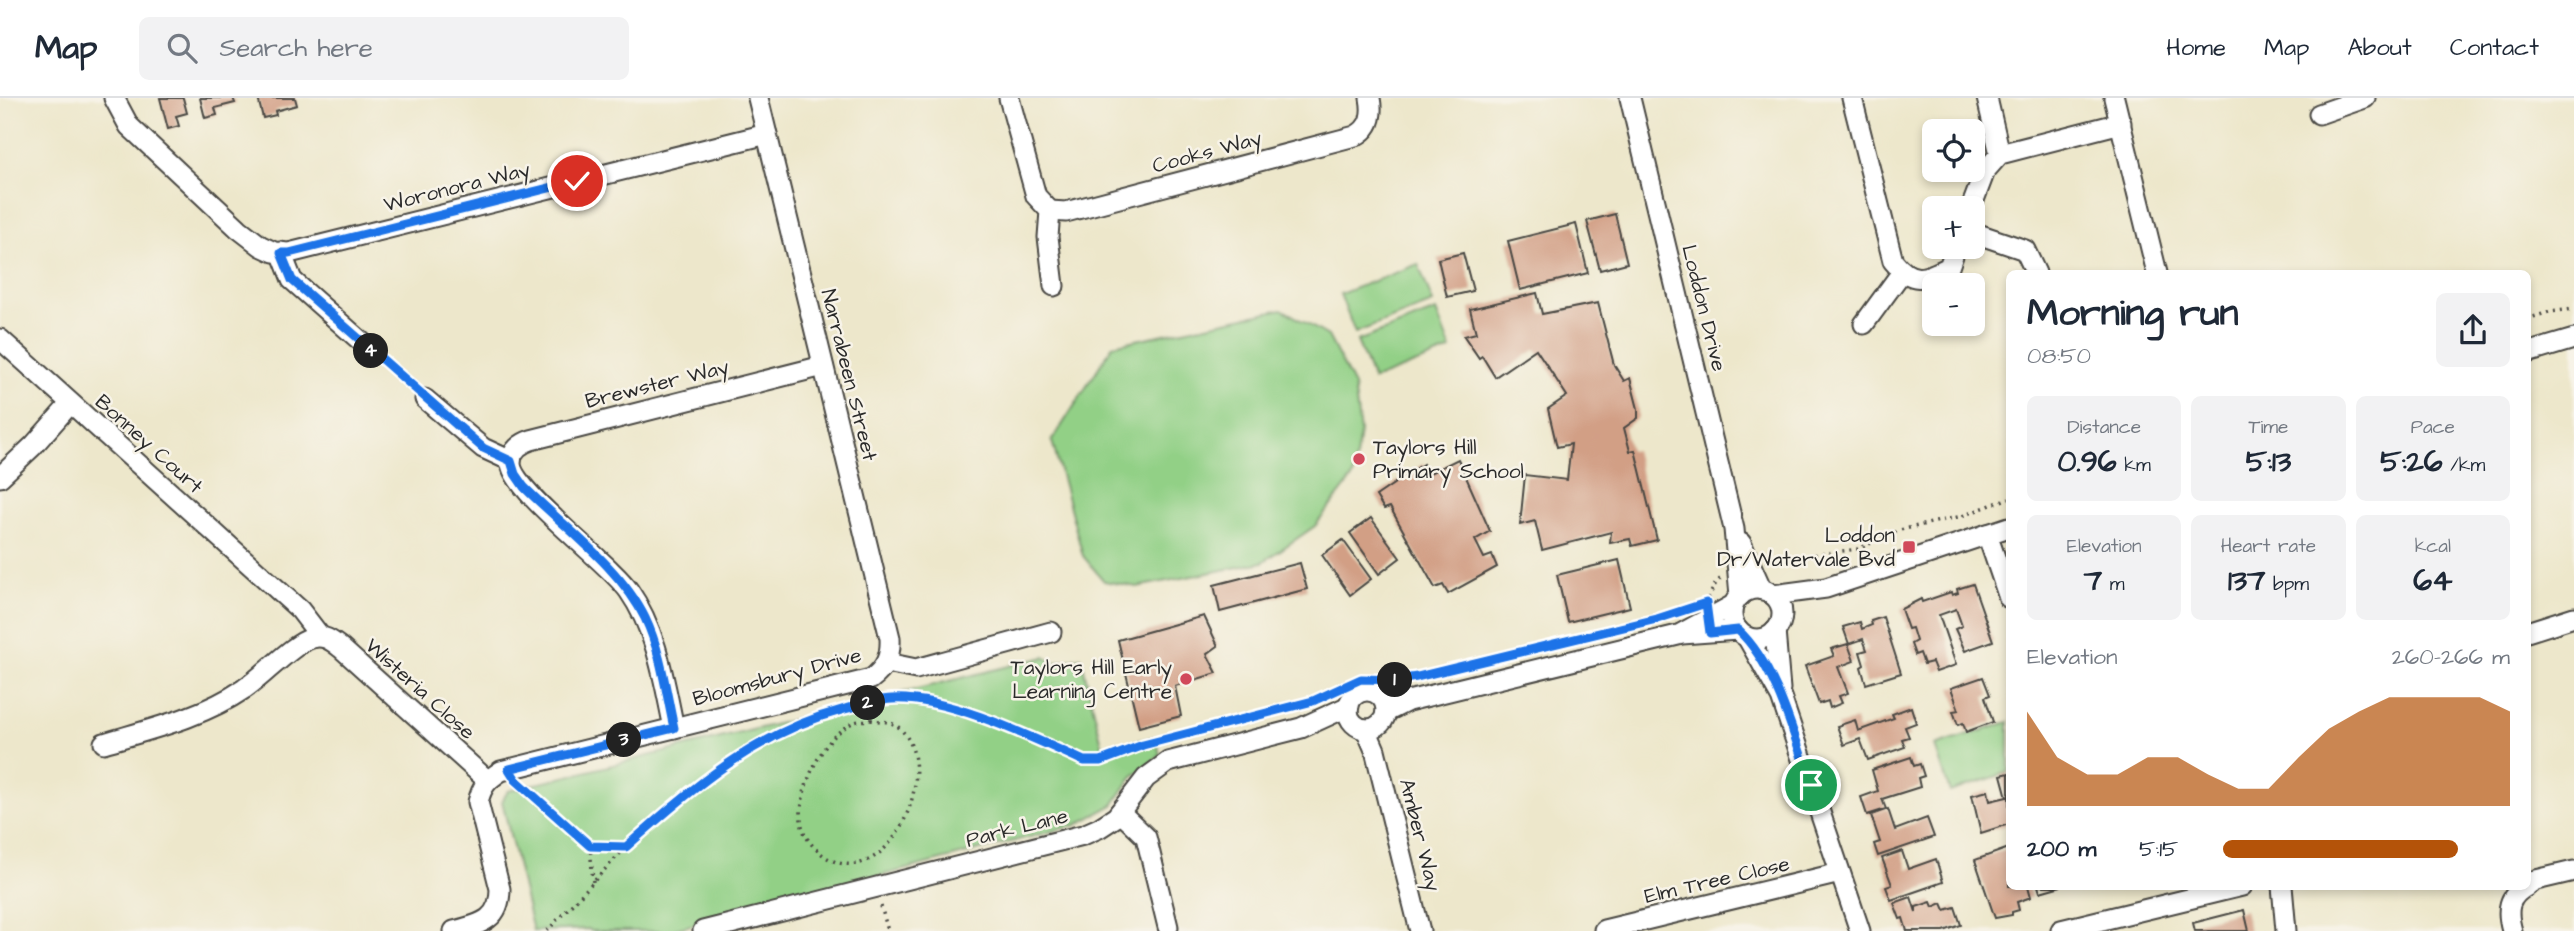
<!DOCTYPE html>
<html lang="en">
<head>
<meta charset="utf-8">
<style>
  :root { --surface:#fff; --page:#f2f2f3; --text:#1f2937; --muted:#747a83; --line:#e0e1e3; --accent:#b45309 }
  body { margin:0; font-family:"Architects Daughter",sans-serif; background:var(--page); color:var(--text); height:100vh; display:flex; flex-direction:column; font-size:26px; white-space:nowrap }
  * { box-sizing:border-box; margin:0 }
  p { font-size:23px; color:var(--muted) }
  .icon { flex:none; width:38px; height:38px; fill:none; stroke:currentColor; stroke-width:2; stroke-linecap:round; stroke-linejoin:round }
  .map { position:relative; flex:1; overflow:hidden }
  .panel { position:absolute; left:2006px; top:172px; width:525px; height:620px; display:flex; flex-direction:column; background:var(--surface); border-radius:10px; box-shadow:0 4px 10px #0003 }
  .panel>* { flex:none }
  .fabs { position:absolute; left:1922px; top:21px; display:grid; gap:14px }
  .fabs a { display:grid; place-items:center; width:63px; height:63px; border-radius:10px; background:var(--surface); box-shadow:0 4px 10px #0003; font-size:35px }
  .pin { position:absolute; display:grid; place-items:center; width:60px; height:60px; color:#fff; margin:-30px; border:4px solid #fff; border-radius:50%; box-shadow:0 2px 7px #0007 }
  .km { position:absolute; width:35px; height:35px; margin:-18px; border-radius:50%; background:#222; color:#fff; font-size:19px; line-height:35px; text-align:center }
  .round { display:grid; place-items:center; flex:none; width:74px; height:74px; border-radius:10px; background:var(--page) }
  .summary { display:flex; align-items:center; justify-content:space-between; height:119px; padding:0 21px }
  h1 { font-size:38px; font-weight:700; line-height:52px }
  .metrics { display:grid; grid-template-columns:repeat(3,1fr); gap:10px; height:119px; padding:7px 21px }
  .metrics div { display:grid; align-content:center; border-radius:10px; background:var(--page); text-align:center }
  .metrics b { font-size:30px; font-weight:700 }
  .metrics small { font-size:19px; font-weight:400 }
  .metrics p { font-size:19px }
  .chart { height:196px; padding:14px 21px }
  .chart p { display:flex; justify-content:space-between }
  .chart svg { width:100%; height:126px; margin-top:7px; fill:var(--accent); opacity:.7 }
  ul { padding:0 21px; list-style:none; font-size:23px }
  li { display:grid; grid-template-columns:112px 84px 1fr; align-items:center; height:52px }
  li i { height:18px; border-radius:9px; background:var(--accent) }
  header { display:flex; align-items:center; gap:42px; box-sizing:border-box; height:98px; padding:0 35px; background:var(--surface); border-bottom:2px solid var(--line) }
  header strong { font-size:33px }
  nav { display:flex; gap:38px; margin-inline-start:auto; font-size:24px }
  .search { width:490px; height:63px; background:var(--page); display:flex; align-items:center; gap:18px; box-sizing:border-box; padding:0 24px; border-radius:10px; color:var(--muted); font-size:26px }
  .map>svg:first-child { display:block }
</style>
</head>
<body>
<header>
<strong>Map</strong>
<div class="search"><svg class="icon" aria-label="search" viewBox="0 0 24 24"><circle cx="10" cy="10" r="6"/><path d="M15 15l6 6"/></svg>Search here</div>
<nav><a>Home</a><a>Map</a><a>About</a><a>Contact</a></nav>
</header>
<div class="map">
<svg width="2574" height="833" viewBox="0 0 2574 833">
  <rect width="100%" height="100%" fill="#f7f3e8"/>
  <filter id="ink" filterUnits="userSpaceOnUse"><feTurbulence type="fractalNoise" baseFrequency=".0143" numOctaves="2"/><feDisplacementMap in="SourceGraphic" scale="14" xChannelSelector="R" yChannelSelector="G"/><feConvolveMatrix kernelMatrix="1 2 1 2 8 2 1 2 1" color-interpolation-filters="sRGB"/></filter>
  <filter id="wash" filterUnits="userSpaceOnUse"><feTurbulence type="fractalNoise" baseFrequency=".00686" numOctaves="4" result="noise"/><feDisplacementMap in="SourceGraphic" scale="28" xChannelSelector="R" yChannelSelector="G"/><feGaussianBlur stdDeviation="1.57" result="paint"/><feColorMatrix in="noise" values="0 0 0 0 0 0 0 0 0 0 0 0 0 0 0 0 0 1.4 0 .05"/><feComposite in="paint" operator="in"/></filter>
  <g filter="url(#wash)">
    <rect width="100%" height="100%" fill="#ede7cb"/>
    <g fill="#92d086" stroke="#5e7e58" stroke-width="2">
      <path d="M1418 166 1433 205 1355 235 1340 196Z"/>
      <path d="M1282 211 1328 238 1354 288 1360 334 1353 379 1315 428 1263 464 1137 489 1104 483 1083 458 1052 343 1113 247Z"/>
      <path d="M1436 213 1451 252 1373 282 1357 243Z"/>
      <path d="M1045 559 1055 565 1081 559 1103 650 1156 639 1160 657 1132 679 1113 707 1076 727 668 833H591L589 831 533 833 502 703 508 693Z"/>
      <path d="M2009 624V674L1950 694 1935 648Z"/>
    </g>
    <g id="blocks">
      <g fill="#d29f85">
        <path d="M160 0H183L187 15 176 18 179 28 168 31Z"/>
        <path d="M200 0H233L235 5 215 10 217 17 205 20Z"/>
        <path d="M258 0H295L297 7 275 13 276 17 263 20Z"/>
        <path d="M1615 116 1627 165 1600 172 1587 123Z"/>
        <path d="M1576 126 1588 175 1520 192 1508 143Z"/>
        <path d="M1463 155 1473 193 1447 199 1438 161Z"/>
        <path d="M1537 195 1542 216 1598 205 1614 267 1624 283 1630 280 1638 311V320L1624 330 1630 353 1635 352 1657 442 1632 448 1630 441 1610 445 1611 434 1542 452 1535 423 1520 427 1525 377 1567 382 1571 346 1557 349 1548 311 1567 298 1536 251 1495 279 1482 258 1479 260 1464 238 1476 235 1470 211Z"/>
        <path d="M1458 361 1490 433 1475 442 1484 460 1492 457 1497 469 1448 496 1443 487 1435 490 1390 409 1384 411 1376 398 1423 366 1428 376Z"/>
        <path d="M1371 420 1400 460 1379 476 1350 435Z"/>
        <path d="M1343 442 1371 481 1350 497 1322 457Z"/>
        <path d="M1619 462 1630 509 1568 524 1557 477Z"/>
        <path d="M1300 465 1307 491 1220 514 1214 487Z"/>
        <path d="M1973 486 1993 543 1965 553 1955 531 1962 528 1956 511 1939 517 1956 567 1936 574 1932 564 1924 566 1920 555 1915 557 1911 546 1916 543 1912 530 1908 531 1901 511 1921 501 1922 504 1951 494 1952 497 1958 495 1957 491Z"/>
        <path d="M1204 518 1218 548 1207 556 1217 575 1175 588 1181 618 1139 629 1118 542Z"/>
        <path d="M1883 519 1901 575 1866 586 1861 569 1864 567 1860 554 1867 552 1863 541 1849 546 1843 529 1860 524 1862 531 1872 527 1871 523Z"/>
        <path d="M1848 546 1854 563 1838 569 1848 595 1839 598 1842 605 1830 610 1828 603 1819 606 1805 568 1834 558 1831 551Z"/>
        <path d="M1983 579 1990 597 1985 599 1993 624 1966 634 1963 625 1958 627 1953 613 1959 612 1951 590Z"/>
        <path d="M1911 609 1916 625 1905 629 1909 639 1902 641 1905 649 1868 662 1860 641 1844 647 1837 628 1855 622 1858 633 1894 620 1892 616Z"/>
        <path d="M1911 659 1914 668 1920 666 1924 678 1918 680 1920 689 1882 701 1886 711 1867 717 1861 699 1878 693 1872 672Z"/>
        <path d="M2009 675V726L1981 735 1972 697 1988 693 1990 703 2007 699 2001 677Z"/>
        <path d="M1888 711 1895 732 1927 720 1934 739 1878 758 1874 746 1880 744 1871 717Z"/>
        <path d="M2009 750V788H2028L2031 799 2017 804 2019 812 2012 814V817L1995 820 1975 762Z"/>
        <path d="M1902 753 1908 771 1936 761 1943 784 1891 802 1886 789 1892 787 1882 760Z"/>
        <path d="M2038 788H2061L2040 794Z"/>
        <path d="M1911 799 1916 814V809L1931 804 1933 809 1942 805 1945 812 1955 809 1961 827 1944 833H1907L1903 820 1900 821 1894 805Z"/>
        <path d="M2244 812 2249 833H2195L2193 825Z"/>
      </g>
    </g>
  </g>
  <g filter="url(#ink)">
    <use href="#blocks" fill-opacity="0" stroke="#484743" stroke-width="2"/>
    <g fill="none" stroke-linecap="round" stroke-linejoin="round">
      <defs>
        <g id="minor">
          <path d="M114 0 129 28 239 131 261 148 274 154 289 155 767 36"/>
          <path d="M1009 0 1036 98 1050 113 1048 139 1054 188"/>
          <path d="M1630 0 1734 431 1740 498"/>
          <path d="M1852 0 1893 163C1912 186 1923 182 1949 169L1956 149"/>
          <path d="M1987 0 2000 56"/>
          <path d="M2114 0 2157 175"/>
          <path d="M2319 16 2365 0"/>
          <path d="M1971 110 1985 73 2000 56 2121 25"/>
          <path d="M1050 113 1066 114 1355 38C1371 30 1373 16 1370 0"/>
          <path d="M1972 134 2025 152 2036 175"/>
          <path d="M281 154 292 182 372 253"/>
          <path d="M1864 226 1902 174"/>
          <path d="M0 241 300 512 320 538"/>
          <path d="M2527 255 2574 241"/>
          <path d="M425 301 483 350 511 363"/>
          <path d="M0 379 33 348 70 306"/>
          <path d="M1987 436 2009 500"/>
          <path d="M1741 445 1762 492"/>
          <circle cx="1757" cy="516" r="25"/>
          <path d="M1773 497 1826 490 2009 429"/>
          <path d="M1775 533 1780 591"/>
          <path d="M2527 534 2574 519"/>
          <path d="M1682 535 1733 507"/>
          <path d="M1747 539 1781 599 1860 833"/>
          <path d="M887 565 916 571 1051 534"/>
          <circle cx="1367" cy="612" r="19"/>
          <path d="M1386 614 1408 603 1682 536 1738 532"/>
          <path d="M674 630C664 583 657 533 629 493 610 465 509 391 511 364 511 352 522 345 531 342L823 268"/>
          <path d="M1366 631 1375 652 1420 833"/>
          <path d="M104 645C151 631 203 619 244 591 264 578 292 546 312 540 324 536 332 543 341 550L487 682"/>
          <path d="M1120 714 1146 739 1168 829"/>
          <path d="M2527 787 2536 782 2574 773"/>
          <path d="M2282 788 2286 833"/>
          <path d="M1604 832 1840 775"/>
          <path d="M2061 832 2242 788"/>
          <path d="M454 833C481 826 500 822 500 791L478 704C482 688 487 682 501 673L871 581C886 570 891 558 890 540L758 0"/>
          <path d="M703 833 1083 737 1099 730 1116 719 1146 680 1168 664 1301 630 1349 608"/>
          <path d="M2512 833C2506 812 2508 798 2527 788"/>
        </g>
      </defs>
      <use href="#minor" stroke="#484743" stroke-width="23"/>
      <g stroke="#484743" stroke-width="3.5" stroke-dasharray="2 5" stroke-linecap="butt">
        <path d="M2527 221 2549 214 2574 211"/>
        <path d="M385 265 413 291"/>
        <path d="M1766 463 1858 451 1900 432 1962 418 2009 400"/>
        <path d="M1708 500 1716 485 1721 480"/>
        <path d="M1344 589 1361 581 1397 582 1417 579 1680 514"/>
        <path d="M871 622 867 605C942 592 1017 633 1084 663H1101L1143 647 1311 603"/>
        <path d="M871 622C879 623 890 623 897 628 947 667 888 803 823 757 812 749 802 736 801 722 799 690 823 636 855 624 860 622 866 623 871 622Z"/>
        <path d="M521 687 590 748 593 784"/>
        <path d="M590 748 626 749"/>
        <path d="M881 808 888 833"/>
        <path d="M547 833 626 749 683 699 739 657 811 620 867 605"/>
      </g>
      <use href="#minor" stroke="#fff" stroke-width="19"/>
    </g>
  </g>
  <g fill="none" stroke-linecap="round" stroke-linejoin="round" filter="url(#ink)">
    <defs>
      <path id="route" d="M577 83 289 155H281L292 182 483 350 511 363 515 376 524 389C563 428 621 470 645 520 661 553 666 594 674 630L509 671 516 682 590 748 626 749C693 689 757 634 845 611 860 607 876 602 892 601 947 598 1033 640 1084 663H1101L1143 647 1313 603 1361 581 1397 582 1417 579 1657 521 1706 505 1710 535 1738 532C1776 567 1794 638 1811 687"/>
    </defs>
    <use href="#route" stroke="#fff" stroke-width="14"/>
    <use href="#route" stroke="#1a73e8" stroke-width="9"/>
  </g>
  <g fill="#d1495b" stroke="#f7f3e8" stroke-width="2.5">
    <circle cx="1359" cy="361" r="7"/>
    <rect x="1902" y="442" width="14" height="14" rx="3.5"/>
    <circle cx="1186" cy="581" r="7"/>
  </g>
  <g text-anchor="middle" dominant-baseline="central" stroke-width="5" stroke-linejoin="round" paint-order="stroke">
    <g font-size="21" fill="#2b2b2b" stroke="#f7f3e8">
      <text transform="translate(1207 54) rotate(-15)">Cooks Way</text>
      <text transform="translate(457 89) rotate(-14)">Woronora Way</text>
      <text transform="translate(1704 210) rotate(76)">Loddon Drive</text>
      <text transform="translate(849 277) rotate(76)">Narrabeen Street</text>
      <text transform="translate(657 286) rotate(-14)">Brewster Way</text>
      <text transform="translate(149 346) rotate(42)">Bonney Court</text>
      <text transform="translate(777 579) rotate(-15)">Bloomsbury Drive</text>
      <text transform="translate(420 591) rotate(42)">Wisteria Close</text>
      <text transform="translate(1017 730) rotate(-14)">Park Lane</text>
      <text transform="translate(1420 737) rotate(76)">Amber Way</text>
      <text transform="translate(1717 782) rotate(-13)">Elm Tree Close</text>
    </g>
    <g font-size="21" fill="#2b2b2b" stroke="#f7f3e8" text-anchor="end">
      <text x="1373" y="349" text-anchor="start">Taylors Hill<tspan x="1373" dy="24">Primary School</tspan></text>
      <text x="1895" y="437">Loddon<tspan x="1895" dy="24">Dr/Watervale Bvd</tspan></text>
      <text x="1172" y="569">Taylors Hill Early<tspan x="1172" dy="24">Learning Centre</tspan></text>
    </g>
  </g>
</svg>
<div class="fabs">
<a><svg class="icon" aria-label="locate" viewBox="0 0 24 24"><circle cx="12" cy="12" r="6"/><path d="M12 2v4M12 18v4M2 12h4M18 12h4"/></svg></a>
<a>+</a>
<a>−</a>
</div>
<div class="pin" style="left:1811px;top:687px;background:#1e9e55"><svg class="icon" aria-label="arrive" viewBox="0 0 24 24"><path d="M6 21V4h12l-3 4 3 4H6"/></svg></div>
<div class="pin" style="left:577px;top:83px;background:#d93025"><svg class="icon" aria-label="check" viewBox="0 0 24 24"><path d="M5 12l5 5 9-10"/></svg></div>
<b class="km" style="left:1395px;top:582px">1</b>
<b class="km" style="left:868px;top:605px">2</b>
<b class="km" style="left:624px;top:642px">3</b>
<b class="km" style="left:371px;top:253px">4</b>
<section class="panel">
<div class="summary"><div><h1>Morning run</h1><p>08:50</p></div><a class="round"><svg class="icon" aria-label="share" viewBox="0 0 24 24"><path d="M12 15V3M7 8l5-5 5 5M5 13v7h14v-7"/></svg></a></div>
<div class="metrics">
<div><p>Distance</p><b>0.96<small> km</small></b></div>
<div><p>Time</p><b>5:13</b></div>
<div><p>Pace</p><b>5:26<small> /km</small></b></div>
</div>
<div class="metrics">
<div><p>Elevation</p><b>7<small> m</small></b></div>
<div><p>Heart rate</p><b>137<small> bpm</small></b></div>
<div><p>kcal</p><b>64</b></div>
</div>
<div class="chart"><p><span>Elevation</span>260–266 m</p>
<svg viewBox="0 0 160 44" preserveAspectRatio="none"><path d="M0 44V11L10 27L20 33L30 33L40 27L50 27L60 33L70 38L80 38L90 27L100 17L110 11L120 6L130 6L140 6L150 6L160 11V44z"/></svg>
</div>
<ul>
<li><b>200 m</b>5:15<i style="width:82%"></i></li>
</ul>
</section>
</div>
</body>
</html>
